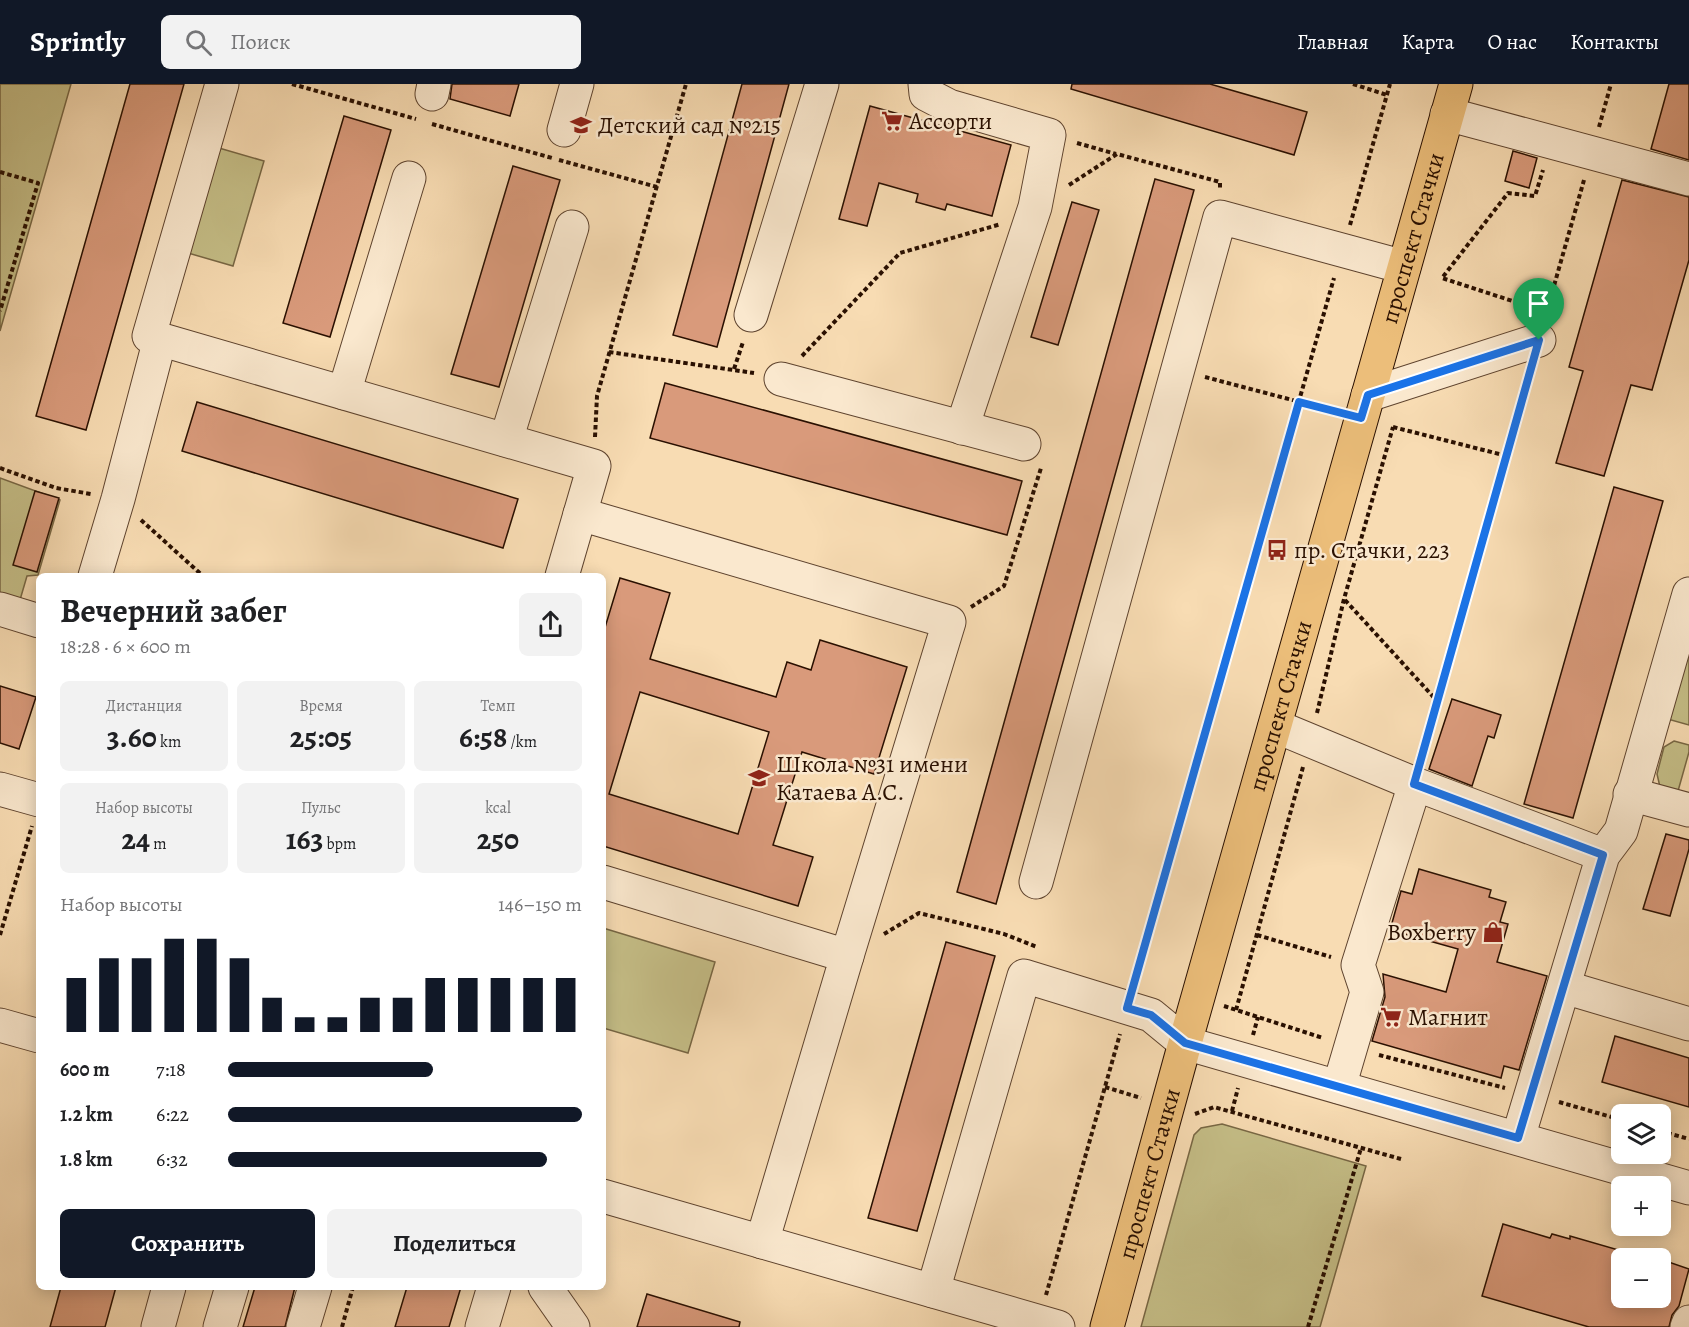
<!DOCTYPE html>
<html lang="ru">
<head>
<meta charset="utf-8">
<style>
  :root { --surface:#fff; --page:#f2f2f2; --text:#202124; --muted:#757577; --accent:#111827 }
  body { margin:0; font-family:Alegreya,serif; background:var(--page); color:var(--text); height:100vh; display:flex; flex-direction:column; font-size:22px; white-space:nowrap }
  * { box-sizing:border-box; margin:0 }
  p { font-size:20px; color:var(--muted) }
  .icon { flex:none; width:33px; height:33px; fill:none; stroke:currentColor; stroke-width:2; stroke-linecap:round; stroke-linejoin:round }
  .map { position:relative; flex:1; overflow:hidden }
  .side { position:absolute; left:36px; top:489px; width:570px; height:717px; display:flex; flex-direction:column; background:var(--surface); border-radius:9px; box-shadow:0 3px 15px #0003 }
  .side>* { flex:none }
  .buttons { position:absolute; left:1611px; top:1020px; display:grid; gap:12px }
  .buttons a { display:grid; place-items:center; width:60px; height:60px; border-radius:9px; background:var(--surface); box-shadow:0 3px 15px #0003; font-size:30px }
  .pin { position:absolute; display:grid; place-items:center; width:51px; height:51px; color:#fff; margin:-62px -26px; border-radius:50% 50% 50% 0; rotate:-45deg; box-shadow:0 0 6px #0007 }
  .pin .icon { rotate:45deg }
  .round { display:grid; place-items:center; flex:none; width:63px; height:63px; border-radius:9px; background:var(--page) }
  .overview { display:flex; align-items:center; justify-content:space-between; height:102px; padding:0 24px }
  h1 { font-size:33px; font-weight:700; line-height:45px }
  .metrics { display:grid; grid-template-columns:repeat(3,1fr); gap:9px; height:102px; padding:6px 24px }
  .metrics div { display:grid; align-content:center; border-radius:9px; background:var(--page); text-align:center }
  .metrics b { font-size:30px; font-weight:700 }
  .metrics small { font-size:16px; font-weight:400 }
  .metrics p { font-size:16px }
  .chart { height:168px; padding:12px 24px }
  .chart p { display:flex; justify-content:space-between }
  .chart svg { width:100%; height:108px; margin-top:6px; stroke:var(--accent); stroke-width:6 }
  .primary-button { display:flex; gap:12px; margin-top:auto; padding:12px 24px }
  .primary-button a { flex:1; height:69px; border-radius:9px; background:var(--accent); color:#fff; font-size:24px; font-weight:700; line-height:69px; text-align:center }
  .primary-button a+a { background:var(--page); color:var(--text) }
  ul { padding:0 24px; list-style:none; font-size:20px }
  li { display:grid; grid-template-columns:96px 72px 1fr; align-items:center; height:45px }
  li i { height:15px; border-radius:8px; background:var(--accent) }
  header { display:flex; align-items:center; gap:36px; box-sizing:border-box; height:84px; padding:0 30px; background:var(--accent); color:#fff }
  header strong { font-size:28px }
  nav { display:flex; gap:33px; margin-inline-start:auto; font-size:21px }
  .search { width:420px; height:54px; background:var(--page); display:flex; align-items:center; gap:15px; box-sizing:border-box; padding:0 21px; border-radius:9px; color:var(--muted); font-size:22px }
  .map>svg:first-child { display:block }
</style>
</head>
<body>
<header>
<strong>Sprintly</strong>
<div class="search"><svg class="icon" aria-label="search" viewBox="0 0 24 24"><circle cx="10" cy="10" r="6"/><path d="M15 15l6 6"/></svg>Поиск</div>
<nav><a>Главная</a><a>Карта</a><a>О нас</a><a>Контакты</a></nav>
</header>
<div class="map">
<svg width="1689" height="1243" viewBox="0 0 1689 1243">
  <rect width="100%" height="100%" fill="#f8dcb3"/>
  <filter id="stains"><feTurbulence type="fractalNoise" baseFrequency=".00333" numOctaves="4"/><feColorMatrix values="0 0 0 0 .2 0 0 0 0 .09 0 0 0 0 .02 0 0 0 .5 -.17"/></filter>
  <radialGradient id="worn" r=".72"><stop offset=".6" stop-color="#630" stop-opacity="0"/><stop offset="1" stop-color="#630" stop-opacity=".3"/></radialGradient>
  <g fill="#c5be87" stroke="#786744" stroke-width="1.5">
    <path d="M0 0H71L0 247Z"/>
    <path d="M219 64 264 77 233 182 188 169Z"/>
    <path d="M0 394 60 416 38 491 27 492 15 533 0 529Z"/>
    <path d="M1689 554V641L1664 634Z"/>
    <path d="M1674 657 1689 661V668L1678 707 1660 703 1657 690 1664 663Z"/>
    <path d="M603 844 715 878 688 969 603 944Z"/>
    <path d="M1222 1040 1366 1082 1320 1243H1141L1194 1051 1201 1044Z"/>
  </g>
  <g fill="#d99a7b" stroke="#2a1001" stroke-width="1.5" fill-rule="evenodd">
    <path d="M130 0H184L86 346 36 332Z"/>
    <path d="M452 0H519L510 32 450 15Z"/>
    <path d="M742 0H789L717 263 673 251Z"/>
    <path d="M1072 0H1210L1307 28 1294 71 1071 5Z"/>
    <path d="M1669 0H1689V76L1651 65Z"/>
    <path d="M870 22 1011 61 992 132 947 120 945 126 916 118 918 110 879 99 867 142 839 135Z"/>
    <path d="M344 32 391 46 330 253 283 239Z"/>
    <path d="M1513 67 1537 74 1529 104 1505 97Z"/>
    <path d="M513 82 560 96 499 303 451 290Z"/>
    <path d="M1155 95 1194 106 996 820 957 808Z"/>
    <path d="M1622 96 1689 113V176L1652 306 1631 301 1604 392 1556 379 1583 287 1569 283Z"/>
    <path d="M1072 118 1099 126 1058 261 1031 253Z"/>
    <path d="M665 299 1022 397 1007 451 650 354Z"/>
    <path d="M197 318 518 415 503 464 182 367Z"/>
    <path d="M1614 403 1663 417 1573 734 1524 720Z"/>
    <path d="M35 407 59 414 37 488 13 481Z"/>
    <path d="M620 494 670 509 650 575 776 613 787 578 811 586 820 556 907 583 874 690 802 668 773 761 813 773 798 822 603 762V550ZM640 608 769 648 738 750 609 710Z"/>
    <path d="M0 602 36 613 19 665 0 659Z"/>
    <path d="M1452 615 1501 631 1494 654 1488 652 1472 702 1429 685Z"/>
    <path d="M1666 750 1689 756V765L1670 832 1643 825Z"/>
    <path d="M1419 785 1491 806 1489 813 1506 818 1500 838 1508 840 1497 878 1547 892 1519 986 1504 982 1501 994 1372 957 1385 913 1383 890 1446 908 1458 865 1390 846 1401 807 1412 810Z"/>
    <path d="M946 858 995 872 917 1147 868 1134Z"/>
    <path d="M1615 952 1689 974V1023L1602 998Z"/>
    <path d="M1503 1140 1550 1154 1552 1150 1570 1155V1152L1622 1167V1214H1660V1175L1689 1185 1679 1222 1672 1231 1669 1243H1589L1482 1212Z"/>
    <path d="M61 1203H116L105 1243H50Z"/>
    <path d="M255 1203H295L285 1243H243Z"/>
    <path d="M407 1203H461L449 1243H395Z"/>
    <path d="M647 1210 740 1238 739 1243H637Z"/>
  </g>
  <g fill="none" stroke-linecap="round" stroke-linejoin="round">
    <defs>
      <g id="minor">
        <path d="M222 0 149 252 594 382 562 492"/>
        <path d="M925 0 926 10 949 22 1049 51 1035 123 962 344"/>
        <path d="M432 10 434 0"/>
        <path d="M1447 30 1689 95"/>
        <path d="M564 46 577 0"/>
        <path d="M751 231 822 0"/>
        <path d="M781 295 1024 360"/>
        <path d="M344 309 409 94"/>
        <path d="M1368 311 1539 256"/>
        <path d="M506 356 572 143"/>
        <path d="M580 430 949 538 847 872"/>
        <path d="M95 492 118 415 160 255"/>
        <path d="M0 525 39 537"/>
        <path d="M1275 642 1415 700 1603 771"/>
        <path d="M0 705 39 716"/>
        <path d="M1630 710 1689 726"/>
        <path d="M603 798 847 872 762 1158"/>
        <path d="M1036 798 1220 133 1404 183"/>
        <path d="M1564 903 1689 940"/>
        <path d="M0 941 39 952"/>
        <path d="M1339 1003 1367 908 1358 881 1415 700"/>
        <path d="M1518 1054 1603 771 1621 747 1689 510"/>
        <path d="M603 1112 1058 1243"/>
        <path d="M545 1203 573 1243"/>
        <path d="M933 1207 1024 892 1151 931 1185 959 1689 1104"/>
        <path d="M158 1243 169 1203"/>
        <path d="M220 1243 232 1203"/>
        <path d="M303 1243 315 1203"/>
        <path d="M482 1243 494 1203"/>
        <path d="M1687 1243 1689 1238"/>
      </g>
      <g id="major">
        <path id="s1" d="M1107 1243 1185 959 1456 0"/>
      </g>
    </defs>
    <use href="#minor" stroke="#5e432e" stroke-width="35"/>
    <use href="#major" stroke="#2a1001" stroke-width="35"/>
    <g stroke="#2a1001" stroke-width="4" stroke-dasharray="4.5 3" stroke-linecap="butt">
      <path d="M292 0 416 35"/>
      <path d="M1353 0 1387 11"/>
      <path d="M432 40 552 74"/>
      <path d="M1599 43 1611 0"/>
      <path d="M1077 59 1116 70"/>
      <path d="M559 76 657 103"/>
      <path d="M0 88 38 99 0 227"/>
      <path d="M1069 101 1117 70 1220 98V105"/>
      <path d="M1350 141 1390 0"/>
      <path d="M1540 226 1442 194 1508 109 1535 112 1543 86"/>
      <path d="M1546 230 1584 96"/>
      <path d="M609 268 754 289"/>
      <path d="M802 272 900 169 1001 140"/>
      <path d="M734 285 743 258"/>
      <path d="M1205 293 1334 327"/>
      <path d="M1393 343 1507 372"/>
      <path d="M595 353 597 312 686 0"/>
      <path d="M0 384 56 404 91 410"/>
      <path d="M141 436 203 492"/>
      <path d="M1345 516 1438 618"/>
      <path d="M971 523 1004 502 1041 384"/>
      <path d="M1317 629 1344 515 1393 343"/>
      <path d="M1422 672 1530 290"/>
      <path d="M884 850 919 829 1004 850 1037 863"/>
      <path d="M0 851 32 742"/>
      <path d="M1257 851 1331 873"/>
      <path d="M1134 896 1334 194"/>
      <path d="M1224 922 1323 954"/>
      <path d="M1236 926 1303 683"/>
      <path d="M1253 951 1258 933"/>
      <path d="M1379 971 1505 1004"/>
      <path d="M1105 1003 1141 1014"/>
      <path d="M1559 1018 1622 1036"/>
      <path d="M1232 1027 1238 1004"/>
      <path d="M1195 1030 1214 1023 1401 1075"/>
      <path d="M1660 1047 1689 1055"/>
      <path d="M1046 1211 1120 950"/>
      <path d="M342 1243 353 1203"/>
      <path d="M1308 1243 1361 1064"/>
    </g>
    <use href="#minor" stroke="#fae8ce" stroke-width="33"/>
    <use href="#major" stroke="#ecbe7a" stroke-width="33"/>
  </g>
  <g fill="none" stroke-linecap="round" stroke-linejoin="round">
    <defs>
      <path id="route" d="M1539 256 1414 700 1603 771 1518 1054 1185 959 1151 931 1127 924 1299 318 1361 334 1368 311Z"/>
    </defs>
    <use href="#route" stroke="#fff" stroke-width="12"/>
    <use href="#route" stroke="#1a73e8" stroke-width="8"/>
  </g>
  <defs>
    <symbol id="supermarket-bare" viewBox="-9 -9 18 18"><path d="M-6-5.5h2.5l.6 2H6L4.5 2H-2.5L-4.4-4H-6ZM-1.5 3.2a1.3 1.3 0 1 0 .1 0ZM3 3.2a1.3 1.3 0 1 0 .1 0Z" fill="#8f2418" stroke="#fae8ce" stroke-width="2.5" paint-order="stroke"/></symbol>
    <symbol id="school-bare" viewBox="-9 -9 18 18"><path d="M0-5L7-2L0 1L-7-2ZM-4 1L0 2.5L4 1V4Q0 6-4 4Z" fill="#8f2418" stroke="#fae8ce" stroke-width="2.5" paint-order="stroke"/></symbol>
    <symbol id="bus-bare" viewBox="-9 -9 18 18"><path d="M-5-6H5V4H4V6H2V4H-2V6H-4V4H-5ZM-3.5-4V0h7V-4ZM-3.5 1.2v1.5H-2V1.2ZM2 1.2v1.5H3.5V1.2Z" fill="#8f2418" stroke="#fae8ce" stroke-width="2.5" paint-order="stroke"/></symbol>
    <symbol id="shop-bare" viewBox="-9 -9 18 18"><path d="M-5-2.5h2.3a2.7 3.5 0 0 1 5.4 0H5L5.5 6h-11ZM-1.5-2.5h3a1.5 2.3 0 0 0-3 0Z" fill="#8f2418" stroke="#fae8ce" stroke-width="2.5" paint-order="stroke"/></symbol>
  </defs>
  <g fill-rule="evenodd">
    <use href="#supermarket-bare" x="877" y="22" width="30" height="30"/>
    <use href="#school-bare" x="566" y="26" width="30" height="30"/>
    <use href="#bus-bare" x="1262" y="451" width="30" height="30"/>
    <use href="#school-bare" x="744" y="679" width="30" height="30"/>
    <use href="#shop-bare" x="1478" y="833" width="30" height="30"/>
    <use href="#supermarket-bare" x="1376" y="918" width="30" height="30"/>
  </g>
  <g text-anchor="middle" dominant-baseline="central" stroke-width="5" stroke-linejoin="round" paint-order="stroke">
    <g font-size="24" fill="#2a1001" stroke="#fae8ce" text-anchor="start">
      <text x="909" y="37">Ассорти</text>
      <text x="598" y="41">Детский сад №215</text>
      <text x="1294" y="466">пр. Стачки, 223</text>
      <text x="776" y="680">Школа №31 имени<tspan x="776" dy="28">Катаева А.С.</tspan></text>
      <text x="1476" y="848" text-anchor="end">Boxberry</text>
      <text x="1408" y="933">Магнит</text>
    </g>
    <g font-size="24" fill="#2a1001" stroke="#fae8ce">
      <text stroke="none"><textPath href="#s1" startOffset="1131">проспект Стачки</textPath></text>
      <text stroke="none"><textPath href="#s1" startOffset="645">проспект Стачки</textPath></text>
      <text stroke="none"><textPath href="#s1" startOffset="159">проспект Стачки</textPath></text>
    </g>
  </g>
  <rect width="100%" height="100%" filter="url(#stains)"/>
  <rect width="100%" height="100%" fill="url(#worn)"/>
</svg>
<div class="buttons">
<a><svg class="icon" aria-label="layers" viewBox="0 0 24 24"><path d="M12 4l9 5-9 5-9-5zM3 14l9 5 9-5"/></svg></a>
<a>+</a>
<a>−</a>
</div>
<div class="pin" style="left:1539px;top:256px;background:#1e9e55"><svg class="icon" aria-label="arrive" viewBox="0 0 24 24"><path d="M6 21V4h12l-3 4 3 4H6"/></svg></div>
<section class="side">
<div class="overview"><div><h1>Вечерний забег</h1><p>18:28 · 6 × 600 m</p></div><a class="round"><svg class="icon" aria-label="share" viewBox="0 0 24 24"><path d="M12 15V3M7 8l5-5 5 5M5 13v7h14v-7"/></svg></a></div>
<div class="metrics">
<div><p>Дистанция</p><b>3.60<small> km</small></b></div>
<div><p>Время</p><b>25:05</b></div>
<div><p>Темп</p><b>6:58<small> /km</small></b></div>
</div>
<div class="metrics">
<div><p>Набор высоты</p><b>24<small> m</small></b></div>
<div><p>Пульс</p><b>163<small> bpm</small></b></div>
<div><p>kcal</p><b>250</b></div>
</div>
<div class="chart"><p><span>Набор высоты</span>146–150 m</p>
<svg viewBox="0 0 160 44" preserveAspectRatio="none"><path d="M5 44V22M15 44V14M25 44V14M35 44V6M45 44V6M55 44V14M65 44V30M75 44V38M85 44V38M95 44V30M105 44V30M115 44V22M125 44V22M135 44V22M145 44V22M155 44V22"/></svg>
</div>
<ul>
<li><b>600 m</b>7:18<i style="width:58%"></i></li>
<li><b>1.2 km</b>6:22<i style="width:100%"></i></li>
<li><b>1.8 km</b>6:32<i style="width:90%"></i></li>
</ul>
<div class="primary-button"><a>Сохранить</a><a>Поделиться</a></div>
</section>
</div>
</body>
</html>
